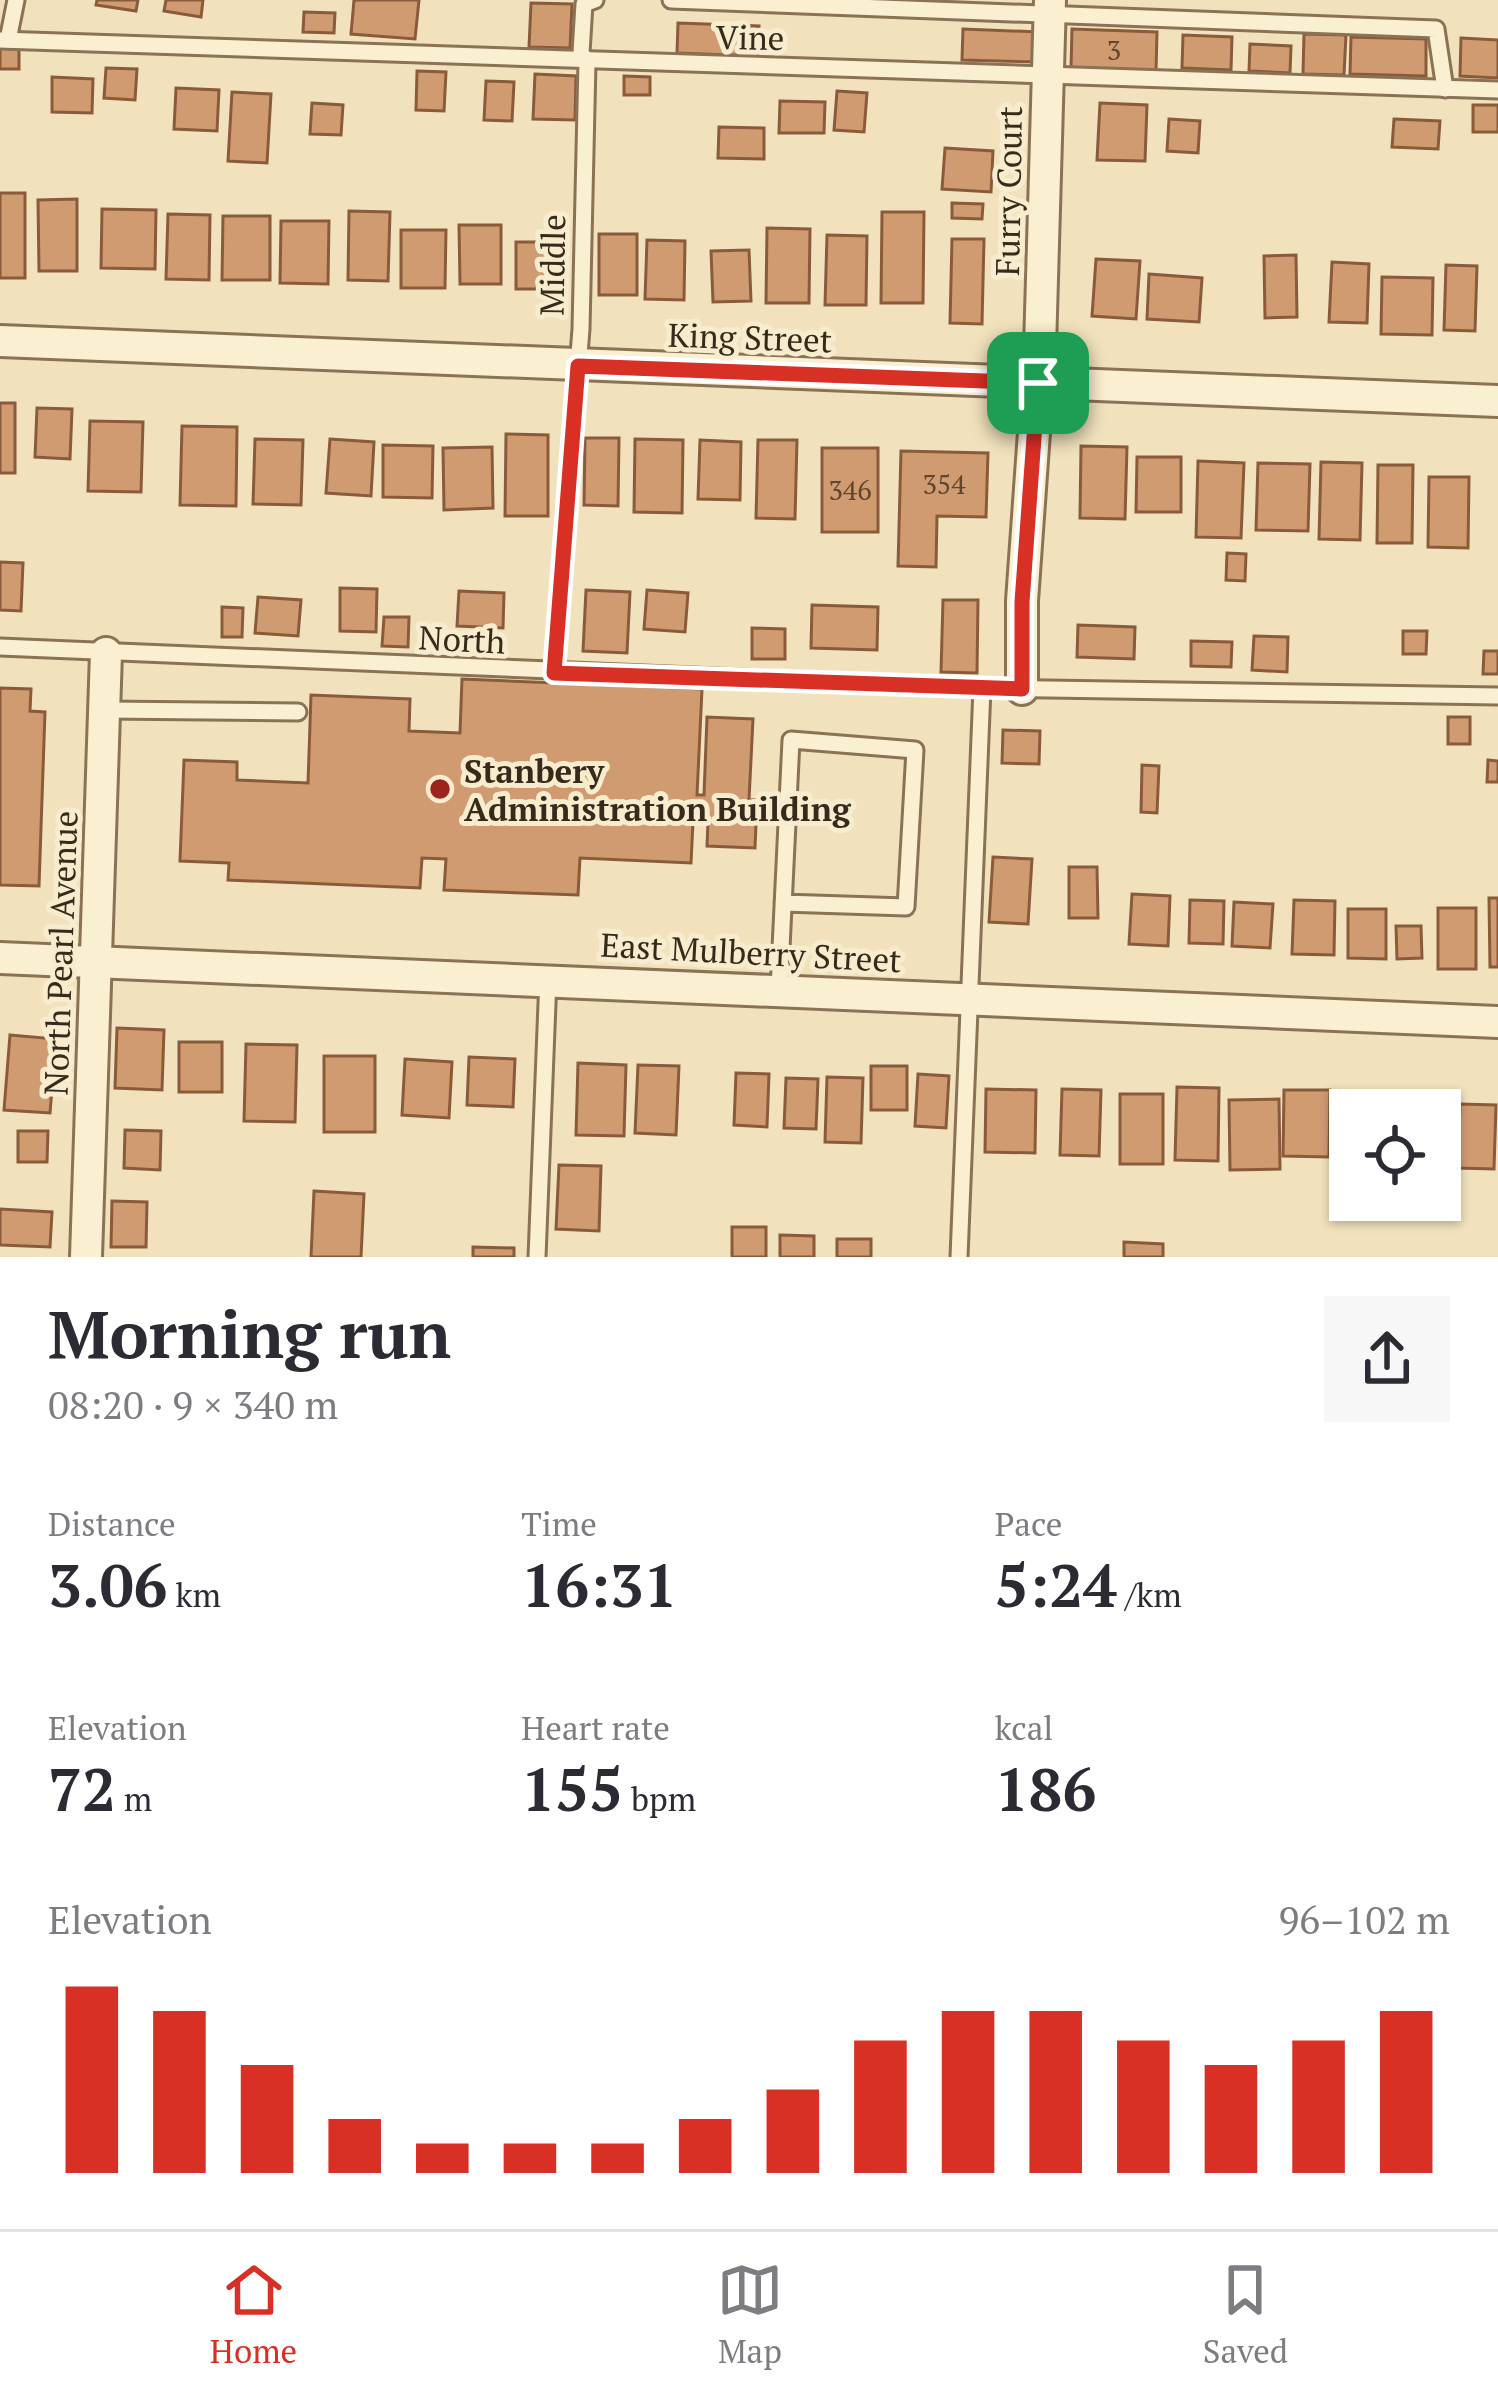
<!DOCTYPE html>
<html lang="en">
<head>
<meta charset="utf-8">
<style>
  :root { --surface:#fff; --page:#f7f7f7; --text:#2b2b33; --muted:#7c7c81; --line:#e1e1e2; --accent:#d93025 }
  body { margin:0; font-family:"PT Serif",serif; background:var(--page); color:var(--text); height:100vh; display:flex; flex-direction:column; font-size:45px; white-space:nowrap }
  * { box-sizing:border-box; margin:0 }
  p { font-size:39px; color:var(--muted) }
  .icon { flex:none; width:66px; height:66px; fill:none; stroke:currentColor; stroke-width:2; stroke-linecap:round; stroke-linejoin:round }
  .map { position:relative; height:1257px; overflow:hidden }
  .sheet { display:flex; flex-direction:column; background:var(--surface); flex:1 }
  .sheet>* { flex:none }
  .tools { position:absolute; left:1329px; top:1089px; display:grid; gap:24px }
  .tools a { display:grid; place-items:center; width:132px; height:132px; border-radius:0px; background:var(--surface); box-shadow:0 3px 9px #0004; font-size:60px }
  .pin { position:absolute; display:grid; place-items:center; width:102px; height:102px; color:#fff; margin:-51px; border-radius:24px; box-shadow:0 6px 18px #0006 }
  .round { display:grid; place-items:center; flex:none; width:126px; height:126px; border-radius:0px; background:var(--page) }
  .summary { display:flex; align-items:center; justify-content:space-between; height:204px; padding:0 48px }
  h1 { font-size:66px; font-weight:800; line-height:90px }
  .metrics { display:grid; grid-template-columns:repeat(3,1fr); gap:18px; height:204px; padding:12px 48px }
  .metrics div { display:grid; align-content:center }
  .metrics b { font-size:60px; font-weight:800 }
  .metrics small { font-size:33px; font-weight:400 }
  .metrics p { font-size:33px }
  .chart { height:336px; padding:24px 48px }
  .chart p { display:flex; justify-content:space-between }
  .chart svg { width:100%; height:216px; margin-top:12px; stroke:var(--accent); stroke-width:6 }
  .tabs { display:flex; justify-content:space-around; align-items:center; height:168px; border-top:3px solid var(--line); background:var(--surface); font-size:33px; color:var(--muted) }
  .tabs a { display:grid; justify-items:center; gap:6px }
  .tabs .active { color:var(--accent) }
  .map>svg:first-child { display:block }
</style>
</head>
<body>
<div class="map">
<svg width="1498" height="1257" viewBox="0 0 1498 1257">
  <rect width="100%" height="100%" fill="#f1e2bd"/>
  <g fill="#d19b71" stroke="#8a5b3a" stroke-width="3">
    <path d="M97 0H138L136 11 96 5Z"/>
    <path d="M166 0H203L201 17 164 11Z"/>
    <path d="M354 0H419L415 39 351 34Z"/>
    <path d="M531 3 572 4 570 48 529 47Z"/>
    <path d="M304 12 335 13 334 33 303 32Z"/>
    <path d="M678 23 759 26 758 56 677 53Z"/>
    <path d="M963 29 1039 32 1038 62 962 60Z"/>
    <path d="M1072 29 1157 32 1156 71 1071 68Z"/>
    <path d="M1304 34 1346 35 1344 75 1303 74Z"/>
    <path d="M1183 35 1232 37 1231 70 1182 68Z"/>
    <path d="M1351 37 1426 39V76L1350 74Z"/>
    <path d="M1461 38 1498 40V78L1460 76Z"/>
    <path d="M1250 44 1291 46 1290 73 1249 71Z"/>
    <path d="M0 48 19 49V69H0Z"/>
    <path d="M106 68 137 69 135 100 104 98Z"/>
    <path d="M417 71 446 72 444 111 416 110Z"/>
    <path d="M535 74 576 76 575 120 533 119Z"/>
    <path d="M624 76 650 77V95H624Z"/>
    <path d="M52 77 93 79 92 113 52 112Z"/>
    <path d="M486 81 514 82 512 121 484 120Z"/>
    <path d="M176 88 219 90 217 131 174 129Z"/>
    <path d="M837 91 867 93 864 132 834 130Z"/>
    <path d="M232 92 271 94 267 163 228 161Z"/>
    <path d="M780 101 825 102 824 133H779Z"/>
    <path d="M312 103 343 105 341 135 310 134Z"/>
    <path d="M1100 103 1147 105 1145 161 1097 160Z"/>
    <rect x="1473" y="105" width="25" height="27"/>
    <path d="M1169 119 1200 121 1198 153 1167 151Z"/>
    <path d="M1394 119 1440 121 1438 149 1392 147Z"/>
    <path d="M719 127 764 128V159L718 158Z"/>
    <path d="M945 148 993 151 991 192 942 189Z"/>
    <rect x="0" y="193" width="25" height="85"/>
    <path d="M77 199V271H39L38 200Z"/>
    <path d="M952 203 983 204 982 219 952 218Z"/>
    <path d="M102 209 156 210 155 269 101 268Z"/>
    <path d="M349 211 390 212 388 281 348 280Z"/>
    <path d="M882 212H924L923 303H881Z"/>
    <path d="M168 214 210 215 209 280 166 279Z"/>
    <path d="M223 216H270V280H222Z"/>
    <path d="M281 221H329L328 284 280 283Z"/>
    <path d="M459 225H501V284H460Z"/>
    <path d="M767 228 810 229 809 303H766Z"/>
    <path d="M401 230H446L445 288H401Z"/>
    <rect x="599" y="234" width="38" height="61"/>
    <path d="M827 235 867 236 866 305H825Z"/>
    <path d="M952 239H984L982 324 950 323Z"/>
    <path d="M647 240 685 241 684 300 645 299Z"/>
    <rect x="516" y="242" width="38" height="47"/>
    <path d="M749 250 751 301 713 302 711 251Z"/>
    <path d="M1296 255 1297 317 1265 318 1264 256Z"/>
    <path d="M1096 259 1140 261 1136 319 1092 316Z"/>
    <path d="M1332 262 1369 264 1367 323 1329 322Z"/>
    <path d="M1446 265 1477 266 1475 331 1444 330Z"/>
    <path d="M1149 274 1202 278 1199 322 1147 319Z"/>
    <path d="M1382 277 1433 278 1432 335 1381 334Z"/>
    <rect x="0" y="403" width="15" height="70"/>
    <path d="M37 408 72 409 70 459 35 457Z"/>
    <path d="M90 421 143 422 141 492 88 491Z"/>
    <path d="M182 426 237 427 236 506 180 505Z"/>
    <path d="M506 434 548 435V516H505Z"/>
    <path d="M585 438H619L618 506 584 505Z"/>
    <path d="M255 439 303 440 301 505 253 504Z"/>
    <path d="M330 439 374 442 371 496 326 493Z"/>
    <path d="M635 439 683 440 682 513 634 512Z"/>
    <path d="M700 440 741 442 740 500 698 499Z"/>
    <path d="M758 440H797L795 519 756 518Z"/>
    <path d="M383 445 433 446 432 498 383 497Z"/>
    <path d="M1081 446 1127 447 1125 519 1080 518Z"/>
    <path d="M492 447 493 508 444 510 443 448Z"/>
    <rect x="822" y="448" width="56" height="84"/>
    <path d="M901 451 988 453 986 517 937 516 936 567 898 566Z"/>
    <path d="M1137 457H1181V512H1136Z"/>
    <path d="M1198 461 1244 463 1241 538 1196 537Z"/>
    <path d="M1321 462 1362 463 1360 540 1319 539Z"/>
    <path d="M1258 463 1310 464 1308 531 1256 530Z"/>
    <path d="M1378 465H1413L1412 543H1377Z"/>
    <path d="M1429 477H1469L1468 548 1428 547Z"/>
    <path d="M1227 553 1246 554 1245 581 1226 580Z"/>
    <path d="M0 562 23 563 21 611 0 610Z"/>
    <path d="M340 588 377 589 376 632 340 631Z"/>
    <path d="M586 590 630 592 627 653 583 651Z"/>
    <path d="M647 590 688 593 685 632 644 629Z"/>
    <path d="M459 591 504 593 503 628 457 626Z"/>
    <path d="M258 597 301 600 298 636 255 633Z"/>
    <path d="M943 600H978L977 673 941 672Z"/>
    <path d="M812 605 878 607 877 650 811 648Z"/>
    <path d="M222 607 243 608 242 637H222Z"/>
    <path d="M384 617H409L408 647 382 646Z"/>
    <path d="M1078 625 1135 627 1134 659 1077 657Z"/>
    <path d="M752 628 785 629V659H752Z"/>
    <path d="M1403 631H1427L1426 654H1403Z"/>
    <path d="M1254 636 1288 637 1287 672 1252 670Z"/>
    <path d="M1191 641 1232 642 1231 667 1191 666Z"/>
    <path d="M1484 651H1498V674H1483Z"/>
    <path d="M462 679 702 689 697 795H704L707 717 753 719 749 800H757L755 848 707 846 708 822H693L691 863 580 858 578 895 444 890 446 859 422 858 420 888 228 880 229 863 180 861 184 760 237 762V780L308 783 311 695 410 699 409 731 460 733Z"/>
    <path d="M0 688 31 689 30 711 45 712 39 886 0 885Z"/>
    <rect x="1448" y="717" width="22" height="27"/>
    <path d="M1003 730 1040 731 1039 764 1002 763Z"/>
    <path d="M1488 760 1498 761V782H1487Z"/>
    <path d="M1142 765 1159 766 1157 813 1141 812Z"/>
    <path d="M993 857 1032 859 1028 924 989 922Z"/>
    <path d="M1069 867H1097L1098 918H1069Z"/>
    <path d="M1132 894 1170 896 1168 946 1129 944Z"/>
    <path d="M1489 898H1498V967H1490Z"/>
    <path d="M1190 900 1224 901 1223 944 1189 943Z"/>
    <path d="M1294 900 1335 901 1334 955 1292 954Z"/>
    <path d="M1234 902 1273 904 1270 948 1232 946Z"/>
    <rect x="1438" y="908" width="38" height="61"/>
    <path d="M1348 909H1386V959L1348 958Z"/>
    <path d="M1396 926H1421L1422 958 1397 959Z"/>
    <path d="M117 1028 164 1030 162 1090 115 1088Z"/>
    <path d="M10 1035 56 1039 50 1113 4 1110Z"/>
    <rect x="179" y="1042" width="43" height="50"/>
    <path d="M246 1044 297 1045 295 1122 244 1121Z"/>
    <rect x="324" y="1056" width="51" height="76"/>
    <path d="M469 1057 515 1059 513 1107 467 1105Z"/>
    <path d="M405 1059 452 1062 449 1118 402 1115Z"/>
    <path d="M578 1063 626 1065 624 1136 576 1135Z"/>
    <path d="M638 1065 679 1066 676 1135 635 1133Z"/>
    <rect x="871" y="1066" width="36" height="44"/>
    <path d="M736 1073 769 1074 767 1127 734 1125Z"/>
    <path d="M918 1074 949 1076 946 1128 915 1126Z"/>
    <path d="M827 1077 863 1078 861 1143 825 1142Z"/>
    <path d="M786 1078 818 1079 816 1129 784 1128Z"/>
    <path d="M1177 1087 1219 1088 1218 1161 1175 1160Z"/>
    <path d="M986 1089 1036 1090 1035 1153 985 1152Z"/>
    <path d="M1062 1089 1101 1090 1099 1156 1060 1155Z"/>
    <path d="M1284 1090H1330L1329 1157 1283 1156Z"/>
    <rect x="1120" y="1094" width="43" height="70"/>
    <path d="M1279 1099 1280 1169 1230 1170 1229 1100Z"/>
    <path d="M1406 1100H1446L1445 1167H1440V1110H1406Z"/>
    <path d="M1349 1102 1388 1103V1110H1350V1156Z"/>
    <path d="M1460 1104 1496 1105 1494 1169 1458 1168Z"/>
    <path d="M125 1130 161 1131 160 1170 124 1168Z"/>
    <path d="M18 1131H48L47 1162H18Z"/>
    <path d="M559 1165 601 1166 599 1231 556 1229Z"/>
    <path d="M314 1191 364 1194 361 1257H311Z"/>
    <path d="M112 1201 147 1202 146 1247H111Z"/>
    <path d="M0 1209 52 1212 50 1247 0 1245Z"/>
    <rect x="732" y="1227" width="34" height="30"/>
    <path d="M780 1235 814 1236V1257H780Z"/>
    <rect x="837" y="1239" width="34" height="18"/>
    <path d="M1124 1242 1163 1244V1257H1124Z"/>
    <path d="M473 1247 514 1248V1257H473Z"/>
  </g>
  <g fill="none" stroke-linecap="round" stroke-linejoin="round">
    <defs>
      <g id="service">
        <path d="M671 0 1436 29 1445 89"/>
        <path d="M0 40 1498 90"/>
        <path d="M8 40 16 0"/>
        <path d="M0 647 982 688 1498 696"/>
        <path d="M554 673 581 329 587 62 581 53 584 4 595 0"/>
        <path d="M105 710 298 712"/>
        <path d="M779 990 791 740 915 750 906 907 783 903"/>
        <path d="M537 1257 548 978"/>
        <path d="M959 1257 982 688"/>
      </g>
      <g id="minor">
        <path d="M0 341 1498 401"/>
        <path d="M1022 689V601L1040 348 1050 0"/>
        <path d="M0 958 1498 1022"/>
        <path d="M86 1257 106 653"/>
      </g>
    </defs>
    <use href="#service" stroke="#8a7255" stroke-width="21"/>
    <use href="#minor" stroke="#8a7255" stroke-width="36"/>
    <use href="#service" stroke="#fbefd1" stroke-width="15"/>
    <use href="#minor" stroke="#fbefd1" stroke-width="30"/>
  </g>
  <g fill="none" stroke-linecap="round" stroke-linejoin="round">
    <defs>
      <path id="route" d="M578 366 1038 383 1022 602V689L554 673Z"/>
    </defs>
    <use href="#route" stroke="#fff" stroke-width="24"/>
    <use href="#route" stroke="#d93025" stroke-width="15"/>
  </g>
  <circle fill="#9d2321" stroke="#f8ecce" stroke-width="4.5" cx="440" cy="789" r="12"/>
  <g text-anchor="middle" dominant-baseline="central" stroke-width="10" stroke-linejoin="round" paint-order="stroke">
    <g font-size="27" fill="#5e4630">
      <text x="1114" y="50">3</text>
      <text x="944" y="484">354</text>
      <text x="850" y="490">346</text>
    </g>
    <g font-size="33" fill="#382a1b" stroke="#f8ecce">
      <text transform="translate(750 37) rotate(1)">Vine</text>
      <text transform="translate(1008 191) rotate(-89)">Furry Court</text>
      <text transform="translate(552 265) rotate(-89)">Middle</text>
      <text transform="translate(750 337) rotate(2)">King Street</text>
      <text transform="translate(462 639) rotate(3)">North</text>
      <text transform="translate(751 952) rotate(3)">East Mulberry Street</text>
      <text transform="translate(60 953) rotate(-88)">North Pearl Avenue</text>
    </g>
    <g font-size="33" font-weight="bold" fill="#382a1b" stroke="#f8ecce" text-anchor="start">
      <text x="464" y="770">Stanbery<tspan x="464" dy="38">Administration Building</tspan></text>
    </g>
  </g>
</svg>
<div class="tools">
<a><svg class="icon" aria-label="locate" viewBox="0 0 24 24"><circle cx="12" cy="12" r="6"/><path d="M12 2v4M12 18v4M2 12h4M18 12h4"/></svg></a>
</div>
<div class="pin" style="left:1038px;top:383px;background:#1e9e55"><svg class="icon" aria-label="arrive" viewBox="0 0 24 24"><path d="M6 21V4h12l-3 4 3 4H6"/></svg></div>
</div>
<section class="sheet">
<div class="summary"><div><h1>Morning run</h1><p>08:20 · 9 × 340 m</p></div><a class="round"><svg class="icon" aria-label="share" viewBox="0 0 24 24"><path d="M12 15V3M7 8l5-5 5 5M5 13v7h14v-7"/></svg></a></div>
<div class="metrics">
<div><p>Distance</p><b>3.06<small> km</small></b></div>
<div><p>Time</p><b>16:31</b></div>
<div><p>Pace</p><b>5:24<small> /km</small></b></div>
</div>
<div class="metrics">
<div><p>Elevation</p><b>72<small> m</small></b></div>
<div><p>Heart rate</p><b>155<small> bpm</small></b></div>
<div><p>kcal</p><b>186</b></div>
</div>
<div class="chart"><p><span>Elevation</span>96–102 m</p>
<svg viewBox="0 0 160 44" preserveAspectRatio="none"><path d="M5 44V6M15 44V11M25 44V22M35 44V33M45 44V38M55 44V38M65 44V38M75 44V33M85 44V27M95 44V17M105 44V11M115 44V11M125 44V17M135 44V22M145 44V17M155 44V11"/></svg>
</div>
</section>
<nav class="tabs">
<a class="active"><svg class="icon" aria-label="home" viewBox="0 0 24 24"><path d="M3 11l9-7 9 7M6 9v11h12V9"/></svg>Home</a>
<a><svg class="icon" aria-label="map" viewBox="0 0 24 24"><path d="M3 6l6-2 6 2 6-2v14l-6 2-6-2-6 2zM9 4v14M15 6v14"/></svg>Map</a>
<a><svg class="icon" aria-label="saved" viewBox="0 0 24 24"><path d="M7 4h10v16l-5-4-5 4z"/></svg>Saved</a>
</nav>
</body>
</html>
